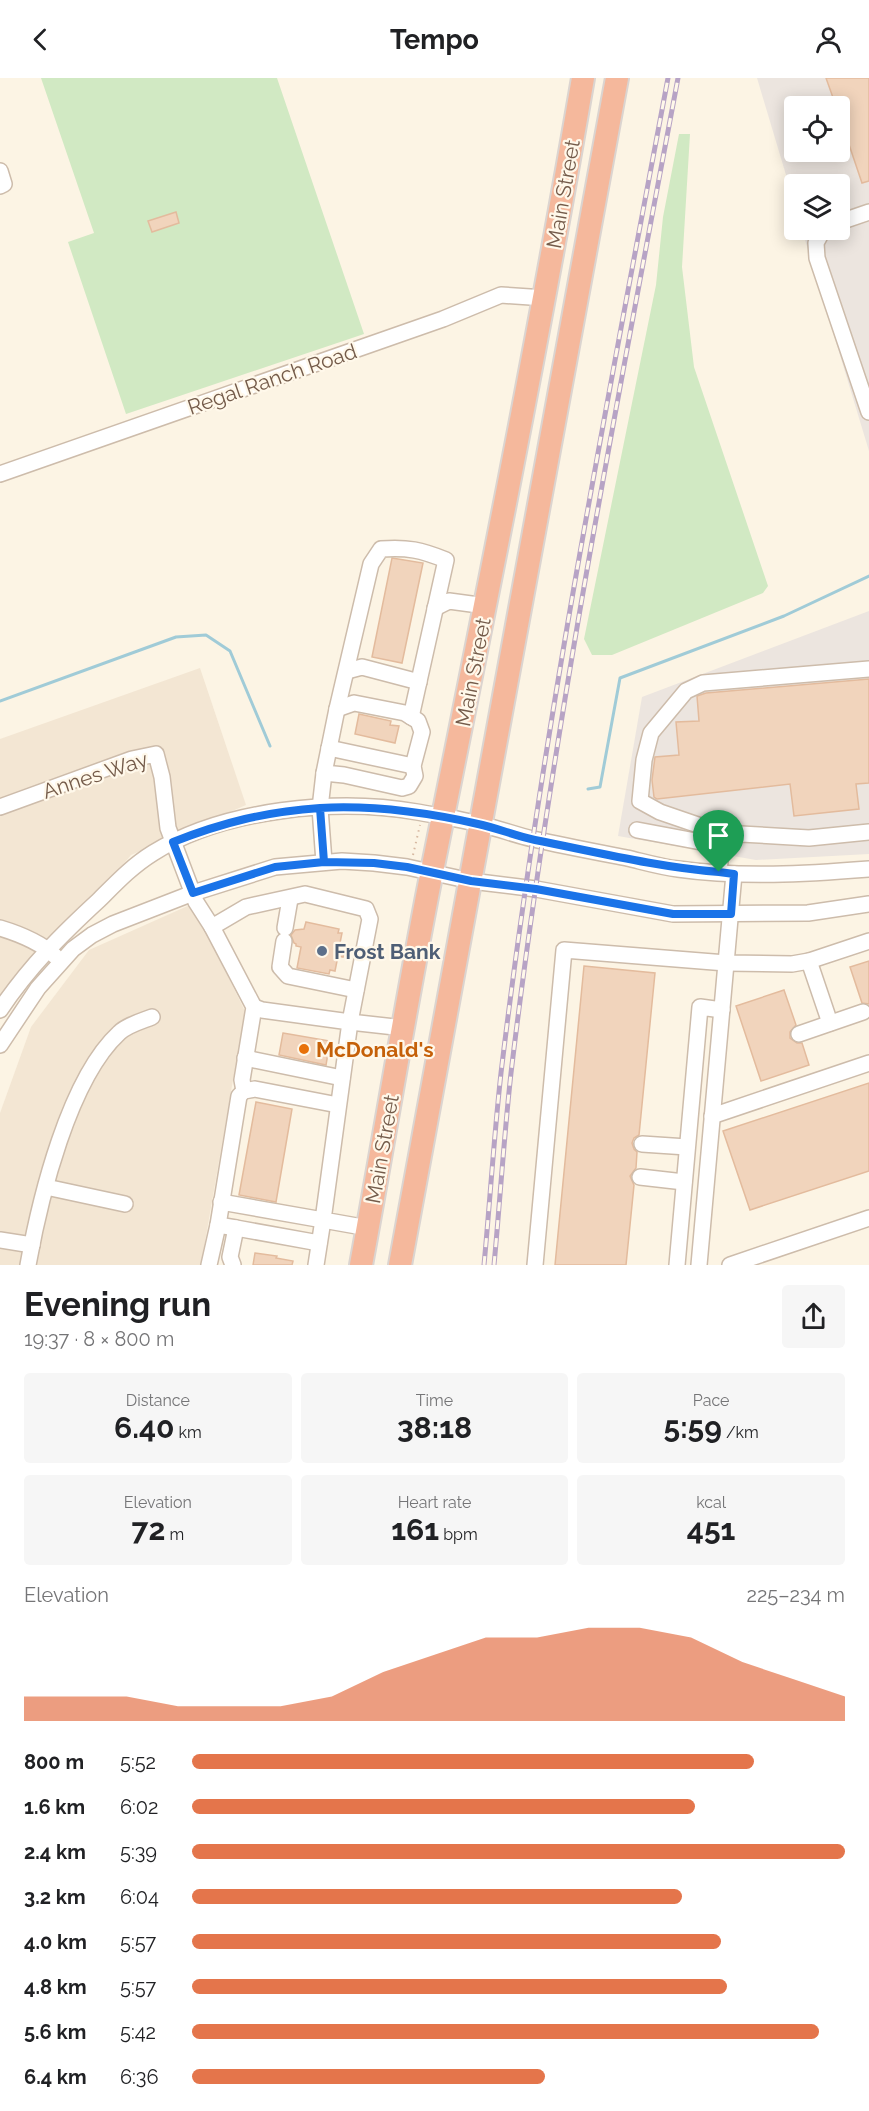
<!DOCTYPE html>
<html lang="en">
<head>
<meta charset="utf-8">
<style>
  :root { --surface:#fff; --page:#f6f6f6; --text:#202124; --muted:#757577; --accent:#e4754b }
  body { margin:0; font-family:Raleway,sans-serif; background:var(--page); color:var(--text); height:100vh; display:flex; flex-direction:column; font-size:22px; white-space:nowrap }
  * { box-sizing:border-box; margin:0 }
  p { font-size:20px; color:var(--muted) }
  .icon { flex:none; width:33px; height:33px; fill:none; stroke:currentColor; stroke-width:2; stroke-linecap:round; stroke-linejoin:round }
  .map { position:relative; height:1187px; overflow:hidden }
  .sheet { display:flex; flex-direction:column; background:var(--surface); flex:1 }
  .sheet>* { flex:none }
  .buttons { position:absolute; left:784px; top:18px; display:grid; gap:12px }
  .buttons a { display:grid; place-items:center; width:66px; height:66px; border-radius:6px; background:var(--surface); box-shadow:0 3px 15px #0003; font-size:30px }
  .pin { position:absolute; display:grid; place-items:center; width:51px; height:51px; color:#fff; margin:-62px -26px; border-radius:50% 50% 50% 0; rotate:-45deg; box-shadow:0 0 6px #0007 }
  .pin .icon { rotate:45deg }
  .round { display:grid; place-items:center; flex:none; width:63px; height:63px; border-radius:6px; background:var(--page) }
  .headline { display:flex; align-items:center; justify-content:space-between; height:102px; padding:0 24px }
  h1 { font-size:33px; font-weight:700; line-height:45px }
  .figures { display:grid; grid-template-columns:repeat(3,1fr); gap:9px; height:102px; padding:6px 24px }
  .figures div { display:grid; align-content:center; border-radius:6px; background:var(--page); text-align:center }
  .figures b { font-size:30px; font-weight:700 }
  .figures small { font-size:16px; font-weight:400 }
  .figures p { font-size:16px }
  .chart { height:168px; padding:12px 24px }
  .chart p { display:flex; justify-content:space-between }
  .chart svg { width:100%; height:108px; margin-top:6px; fill:var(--accent); opacity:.7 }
  ul { padding:0 24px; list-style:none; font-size:20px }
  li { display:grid; grid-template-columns:96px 72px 1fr; align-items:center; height:45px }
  li i { height:15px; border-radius:8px; background:var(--accent) }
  header { display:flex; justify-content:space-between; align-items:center; height:78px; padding:0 24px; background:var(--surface); font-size:27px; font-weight:700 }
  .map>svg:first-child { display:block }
</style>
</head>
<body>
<header><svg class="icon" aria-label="back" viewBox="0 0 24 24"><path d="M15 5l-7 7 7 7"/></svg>Tempo<svg class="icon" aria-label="person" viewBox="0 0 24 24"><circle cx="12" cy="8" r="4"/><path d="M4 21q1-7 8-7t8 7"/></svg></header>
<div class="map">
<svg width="869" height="1187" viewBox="0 0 869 1187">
  <rect width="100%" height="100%" fill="#fcf4e4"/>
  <g fill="#f3e6d3">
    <path d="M200 590 246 727 131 777 0 934V661Z"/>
    <path d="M192 826 245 933 201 1187H0V1035L31 949 89 872Z"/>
  </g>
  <g fill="#ece5df" fill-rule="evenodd">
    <path d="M757 0H869V373L802 152H840V106H795V127ZM795 28H840V74H795Z"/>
    <path d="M869 533V776L756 782 618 758 642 619Z"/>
  </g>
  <g fill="#d1e9c3">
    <path d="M41 0H277L364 256 126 336 68 164 94 155Z"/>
    <path d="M679 56H690L682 189 694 289 768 508 763 515 612 577H592L584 561 656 207 663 139Z"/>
  </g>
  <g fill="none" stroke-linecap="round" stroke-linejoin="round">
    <g stroke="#a0cbd7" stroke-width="3">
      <path d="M0 623 176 559 206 557 230 573 270 668"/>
      <path d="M588 711 600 709 620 600 784 538 869 498"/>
    </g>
  </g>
  <g fill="#f1d4bc" stroke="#e3bb9d" stroke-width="1.5">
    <path d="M826 0H869V103L862 105 840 40V28H836Z"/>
    <path d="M176 134 179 145 152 154 148 143Z"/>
    <path d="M392 480 423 485 402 585 372 579Z"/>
    <path d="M869 601V705L856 706 859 731 794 738 790 706 657 721 654 719 652 702 655 679 679 677 676 644 699 643 697 618 706 615Z"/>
    <path d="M359 636 391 643 390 647 399 648 395 665 355 656Z"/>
    <path d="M306 844 339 851 338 855H342L340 865 346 866 343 879 338 878 335 893 330 892 329 896 297 890 301 869 296 868V866L294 865 291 857 295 852 304 851Z"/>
    <path d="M869 883V926L862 925 850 889Z"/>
    <path d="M584 888 655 895 639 1057 634 1060 632 1065 634 1071 637 1074 636 1090 630 1098 634 1107 626 1187H555Z"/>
    <path d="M784 912 796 947 790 954V960L797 965H802L809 987 761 1003 736 928Z"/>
    <path d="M283 955 330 963 326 987 279 977Z"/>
    <path d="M869 1005V1093L750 1132 723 1053Z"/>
    <path d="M256 1024 292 1031 276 1124 239 1117Z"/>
    <path d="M255 1175 277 1178 276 1180 293 1183 292 1187H253Z"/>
  </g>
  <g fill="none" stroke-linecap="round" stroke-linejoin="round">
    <defs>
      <g id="minor">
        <path d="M0 93 4 106 0 108"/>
        <path d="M840 144 869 134"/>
        <path d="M823 152 816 165 817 180 869 334"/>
        <path d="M0 396 443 241 501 217 545 220"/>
        <path d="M435 530 449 523 486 528"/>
        <path d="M347 593 362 589 419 604"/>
        <path d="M329 670 413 688"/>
        <path d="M324 695 344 697 402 710 409 708 415 698 413 688 422 654 418 643 405 635 354 625 337 631"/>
        <path d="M0 729 132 681 156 676 162 699 168 750 196 824 212 849 246 829 305 816 366 831 370 841 350 944 404 950"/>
        <path d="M637 752 717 767 721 773 719 794"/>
        <path d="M730 758 660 734 640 723 644 682 651 655 686 613 703 605 869 591"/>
        <path d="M719 771 730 758 741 756 809 760 869 754"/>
        <path d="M324 784 320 730 324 695 337 631 371 486 381 471C408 469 421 472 446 482L411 639"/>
        <path d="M212 849 254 929 242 1002 244 1013"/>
        <path d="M0 850C20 856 40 864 55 878"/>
        <path d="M285 850 290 821"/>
        <path d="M284 863 280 889 288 898 356 912"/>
        <path d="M809 883 830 945"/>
        <path d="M254 929 262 932 350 944 323 1142 368 1150"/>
        <path d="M0 932C29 889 61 857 99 822 116 805 132 788 153 775 224 731 336 720 417 734 439 738 461 741 483 747 500 751 516 757 533 761 564 768 596 774 627 780 644 784 661 789 678 791 741 800 806 796 869 791"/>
        <path d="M799 956 863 934"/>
        <path d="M0 967 38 910 73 871 92 857 113 846 193 815 275 789 342 783 374 785 407 789 471 803 536 811 673 836 808 835 869 826"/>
        <path d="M245 980 342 1000"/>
        <path d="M712 1038 869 985"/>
        <path d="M642 1066 687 1069"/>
        <path d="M640 1099 684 1104"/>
        <path d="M46 1109 125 1126"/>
        <path d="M221 1124 323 1142 316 1187"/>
        <path d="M236 1150 319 1165"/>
        <path d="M0 1162 32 1167"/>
        <path d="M28 1187C40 1120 69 1001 119 955 127 947 142 943 152 939"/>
        <path d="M209 1187 218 1147"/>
        <path d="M233 1187 230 1179 236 1150 218 1147 239 1018 244 1013 255 1011 338 1027"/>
        <path d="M535 1187 564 872 726 885 792 886 809 883 869 863"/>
        <path d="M677 1187 700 929 722 932"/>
        <path d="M699 1187 734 796"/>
        <path d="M730 1187 869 1140"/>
      </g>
      <g id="highway">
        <path d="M361 1187C385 1056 406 924 432 793 485 529 538 265 583 0"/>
        <path d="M400 1187 617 0"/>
      </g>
    </defs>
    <use href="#minor" stroke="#cdbcab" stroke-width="18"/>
    <use href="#highway" stroke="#dbd4d0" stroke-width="26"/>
    <path stroke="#d6b7a0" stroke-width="2" stroke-dasharray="1.5 4.5" stroke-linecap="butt" d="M413 777 420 747"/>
    <use href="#minor" stroke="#fff" stroke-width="15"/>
    <use href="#highway" stroke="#f5b89c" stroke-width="22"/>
    <defs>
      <g id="rail">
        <path d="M484 1187C490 1123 494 1058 501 995 541 661 606 330 668 0"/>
        <path d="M494 1187C500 1123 504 1058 511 995 551 661 616 330 678 0"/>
      </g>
    </defs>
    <use href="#rail" stroke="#b7a3c5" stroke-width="5"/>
    <use href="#rail" stroke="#fff8ea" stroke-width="3" stroke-dasharray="9" stroke-linecap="butt"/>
  </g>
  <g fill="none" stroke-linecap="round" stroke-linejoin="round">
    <defs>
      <path id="route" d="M719 794C657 789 596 774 535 762 516 758 497 750 478 746 425 734 374 727 320 730L324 784 275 789 193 815 173 764C224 744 265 734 320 730L324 784 374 785 407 789 471 803 536 811 673 836H731L734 796 719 794"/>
    </defs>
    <use href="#route" stroke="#fff" stroke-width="12"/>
    <use href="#route" stroke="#1a73e8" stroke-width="8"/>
  </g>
  <circle fill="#5c6f8a" stroke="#fff8ea" stroke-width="2" cx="322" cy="873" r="6"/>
  <circle fill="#e8710a" stroke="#fff8ea" stroke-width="2" cx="304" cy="971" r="6"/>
  <g text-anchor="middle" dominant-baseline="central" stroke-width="4.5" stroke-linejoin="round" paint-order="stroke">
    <g font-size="21" fill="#745b4a" stroke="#fff8ea">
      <text transform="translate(563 116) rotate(-80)">Main Street</text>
      <text transform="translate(272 301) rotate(-19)">Regal Ranch Road</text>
      <text transform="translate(473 594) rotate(-79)">Main Street</text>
      <text transform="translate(95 697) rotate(-18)">Annes Way</text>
      <text transform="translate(382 1071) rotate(-80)">Main Street</text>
    </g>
    <g font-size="21" font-weight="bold" fill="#4e5e75" stroke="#fff8ea" text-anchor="start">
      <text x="334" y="873">Frost Bank</text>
    </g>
    <g font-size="21" font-weight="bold" fill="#c56008" stroke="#fff8ea" text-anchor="start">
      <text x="316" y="971">McDonald's</text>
    </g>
  </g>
</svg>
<div class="buttons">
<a><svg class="icon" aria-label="locate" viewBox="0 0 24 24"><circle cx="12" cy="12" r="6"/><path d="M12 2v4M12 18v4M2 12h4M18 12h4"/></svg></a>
<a><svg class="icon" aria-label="layers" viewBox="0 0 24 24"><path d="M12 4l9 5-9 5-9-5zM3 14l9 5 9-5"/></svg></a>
</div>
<div class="pin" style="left:719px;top:794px;background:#1e9e55"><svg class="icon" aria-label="arrive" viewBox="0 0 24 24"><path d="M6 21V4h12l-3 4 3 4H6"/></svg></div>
</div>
<section class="sheet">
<div class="headline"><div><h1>Evening run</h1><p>19:37 · 8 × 800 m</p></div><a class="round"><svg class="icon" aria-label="share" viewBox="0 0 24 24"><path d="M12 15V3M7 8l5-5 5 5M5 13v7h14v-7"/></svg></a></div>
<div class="figures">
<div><p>Distance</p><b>6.40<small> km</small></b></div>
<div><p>Time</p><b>38:18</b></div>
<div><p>Pace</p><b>5:59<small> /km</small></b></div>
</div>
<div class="figures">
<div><p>Elevation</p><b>72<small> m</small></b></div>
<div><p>Heart rate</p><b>161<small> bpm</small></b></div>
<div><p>kcal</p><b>451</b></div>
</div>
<div class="chart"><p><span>Elevation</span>225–234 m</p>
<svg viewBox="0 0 160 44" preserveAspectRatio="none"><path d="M0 44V34L10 34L20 34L30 38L40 38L50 38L60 34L70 24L80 17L90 10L100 10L110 6L120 6L130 10L140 20L150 27L160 34V44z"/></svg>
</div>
<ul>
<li><b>800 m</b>5:52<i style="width:86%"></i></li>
<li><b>1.6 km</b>6:02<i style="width:77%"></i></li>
<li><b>2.4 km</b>5:39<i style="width:100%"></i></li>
<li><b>3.2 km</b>6:04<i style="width:75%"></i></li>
<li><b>4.0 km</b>5:57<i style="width:81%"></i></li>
<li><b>4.8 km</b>5:57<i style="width:82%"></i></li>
<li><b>5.6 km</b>5:42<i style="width:96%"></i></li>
<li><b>6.4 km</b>6:36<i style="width:54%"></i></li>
</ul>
</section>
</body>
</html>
